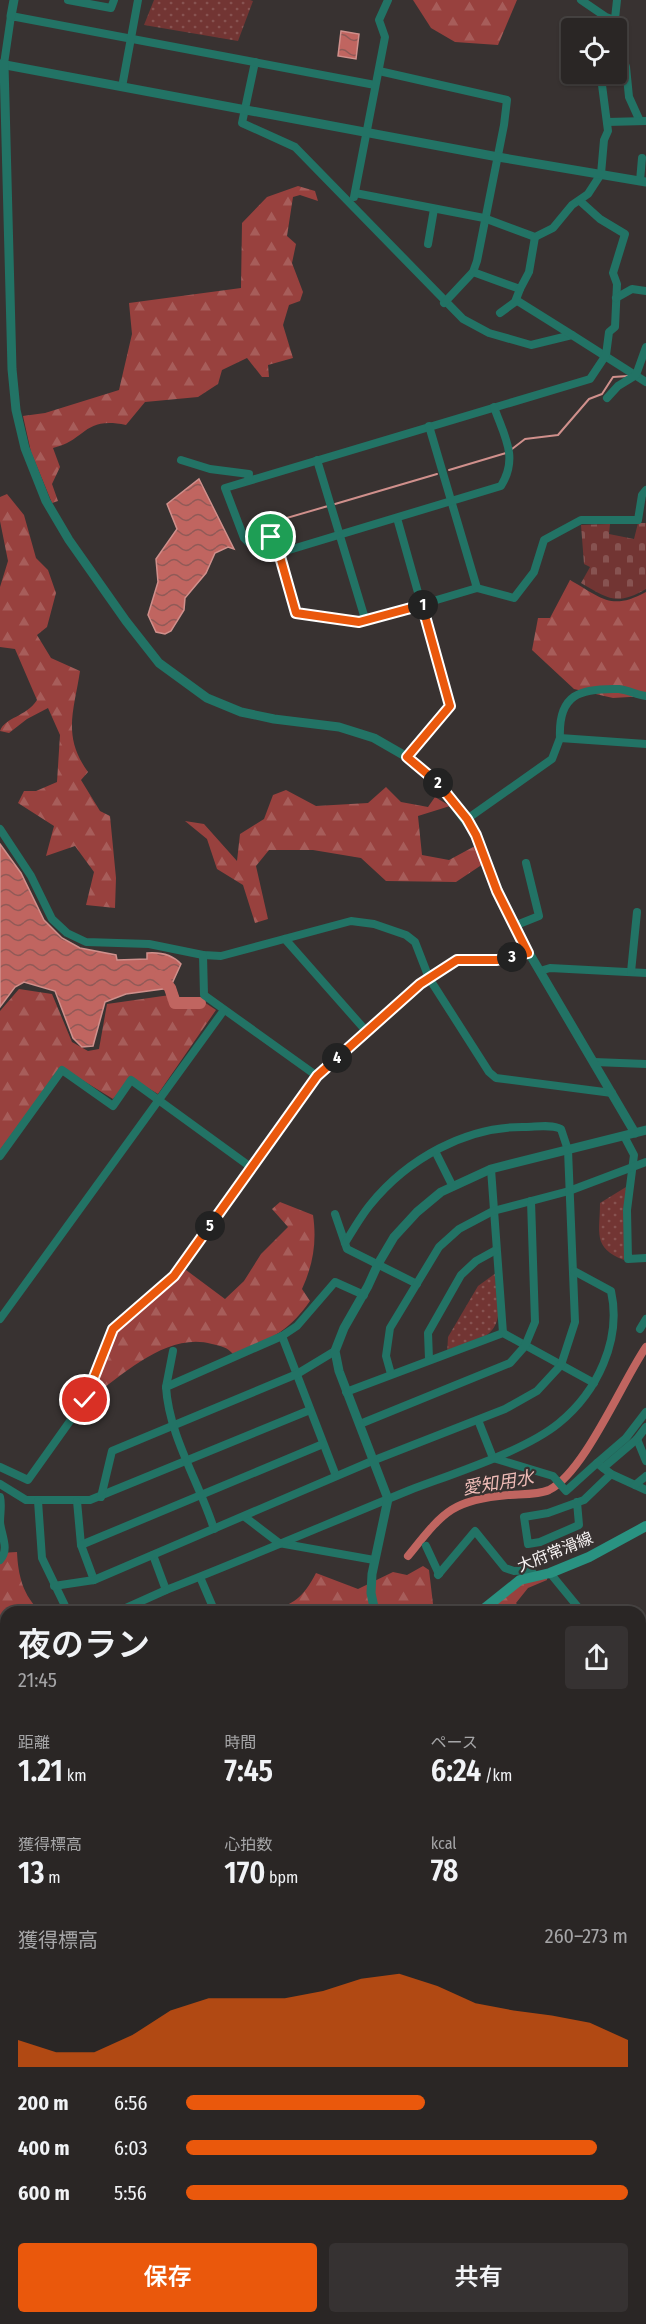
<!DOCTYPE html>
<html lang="ja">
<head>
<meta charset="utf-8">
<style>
  :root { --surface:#2a2625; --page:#363232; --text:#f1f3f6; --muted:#a5a5a7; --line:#464342; --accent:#ea580c }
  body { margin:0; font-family:"Fira Sans Condensed","Noto Sans JP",sans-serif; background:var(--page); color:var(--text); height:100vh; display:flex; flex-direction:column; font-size:22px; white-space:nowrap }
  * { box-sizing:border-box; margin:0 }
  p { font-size:20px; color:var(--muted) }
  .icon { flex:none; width:33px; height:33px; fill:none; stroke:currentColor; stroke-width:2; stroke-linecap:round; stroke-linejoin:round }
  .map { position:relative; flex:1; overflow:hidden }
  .drawer { position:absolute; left:0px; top:1606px; width:646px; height:718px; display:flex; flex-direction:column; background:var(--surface); border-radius:18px 18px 0 0; box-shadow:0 2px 4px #0004,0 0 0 2px var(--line) }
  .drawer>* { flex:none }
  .buttons { position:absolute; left:561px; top:18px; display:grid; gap:12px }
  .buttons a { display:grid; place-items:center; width:66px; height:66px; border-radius:6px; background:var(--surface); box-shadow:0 2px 4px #0004,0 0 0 2px var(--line); font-size:30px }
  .pin { position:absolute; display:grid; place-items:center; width:51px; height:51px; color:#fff; margin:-26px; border:3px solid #fff; border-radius:50%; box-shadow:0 2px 6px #0007 }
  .km { position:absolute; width:30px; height:30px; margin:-15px; border-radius:50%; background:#222; color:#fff; font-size:16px; line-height:30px; text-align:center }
  .round { display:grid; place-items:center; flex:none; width:63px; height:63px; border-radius:6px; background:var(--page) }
  .head { display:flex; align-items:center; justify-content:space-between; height:102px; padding:0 18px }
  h1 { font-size:33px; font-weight:600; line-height:45px }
  .figures { display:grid; grid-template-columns:repeat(3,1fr); gap:9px; height:102px; padding:6px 18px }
  .figures div { display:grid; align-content:center }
  .figures b { font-size:30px; font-weight:600 }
  .figures small { font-size:16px; font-weight:400 }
  .figures p { font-size:16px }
  .chart { height:168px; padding:12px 18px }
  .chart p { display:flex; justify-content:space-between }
  .chart svg { width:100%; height:108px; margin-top:6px; fill:var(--accent); opacity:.7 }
  .button { display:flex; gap:12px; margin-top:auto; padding:12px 18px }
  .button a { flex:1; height:69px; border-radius:6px; background:var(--accent); color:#fff; font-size:24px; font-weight:600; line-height:69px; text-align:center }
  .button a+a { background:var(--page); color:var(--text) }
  ul { padding:0 18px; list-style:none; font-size:20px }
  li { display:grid; grid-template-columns:96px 72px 1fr; align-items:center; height:45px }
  li i { height:15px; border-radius:8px; background:var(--accent) }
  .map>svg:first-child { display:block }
</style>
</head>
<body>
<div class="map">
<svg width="646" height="2324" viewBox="0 0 646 2324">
  <defs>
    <pattern id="forest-firs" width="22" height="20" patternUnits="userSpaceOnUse" patternTransform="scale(1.5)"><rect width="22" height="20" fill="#98413e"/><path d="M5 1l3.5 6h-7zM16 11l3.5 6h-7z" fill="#a75d5a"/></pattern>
    <pattern id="cemetery-stones" width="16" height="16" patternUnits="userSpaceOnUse" patternTransform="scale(1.5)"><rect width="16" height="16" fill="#723533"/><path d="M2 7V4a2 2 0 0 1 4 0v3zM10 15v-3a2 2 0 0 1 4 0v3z" fill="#875351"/></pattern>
    <pattern id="park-dots" width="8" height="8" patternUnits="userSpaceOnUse" patternTransform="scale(1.5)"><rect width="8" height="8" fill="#723533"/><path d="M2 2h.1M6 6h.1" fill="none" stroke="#875351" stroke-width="1.8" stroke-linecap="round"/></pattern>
    <pattern id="water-waves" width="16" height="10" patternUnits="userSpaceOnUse" patternTransform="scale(1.5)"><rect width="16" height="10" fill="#c06560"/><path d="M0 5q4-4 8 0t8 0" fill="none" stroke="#915a57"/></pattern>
  </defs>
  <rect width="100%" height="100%" fill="#383231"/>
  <g fill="url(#forest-firs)">
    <path d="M413 0H517L498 45 455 42 431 28Z"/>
    <path d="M298 186 315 191 318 201 300 195 293 197 287 236 296 244 292 263 303 292 300 301 289 305 283 325 293 358 268 365 269 377H262L247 358 222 370 218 384 198 397 145 402 126 425C83 416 87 440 53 448L60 467 52 484 58 501 52 503 31 452 23 416 45 413 119 390 132 334 129 303 241 288 242 223 267 197Z"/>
    <path d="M7 494 24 515 36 558 48 570 56 593 47 627 37 635 51 658 80 671C74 711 62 736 88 772L81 780 100 811 110 816 116 878 115 908 86 905 94 872 75 846 46 856 54 826 18 803 24 791H36L57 782 60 735 48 708 27 719 9 733 0 731C5 717 26 717 37 700L15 649 0 647V587L8 561 0 521V497Z"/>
    <path d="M570 580C602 598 611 611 646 592V696L613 698 574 689 532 650 538 618H550Z"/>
    <path d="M386 787 401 802 428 807 435 797 450 806 418 816 422 855 449 860 475 846 483 864 456 882 386 881 361 858 313 850H269L256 866 268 919 255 923 243 885 217 869 207 839 185 821 204 824 237 861 240 834 264 819 273 795 286 790 316 806 368 803Z"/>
    <path d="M19 989 52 994 72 1042 88 1051 99 1049 107 1004 177 994 178 1007H200L204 1002 216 1010 158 1094 131 1078 113 1099 61 1067 0 1150V1011Z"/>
    <path d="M280 1202 313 1215C317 1242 313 1265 302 1289L310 1301C285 1336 270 1338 233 1354 227 1347 221 1346 212 1344 168 1332 125 1373 92 1397L115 1332 186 1270 225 1299 244 1281 261 1254 288 1227 272 1209Z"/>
    <path d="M17 1552C18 1575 23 1596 41 1612H6V1642L0 1647V1553Z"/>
    <path d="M423 1566 429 1570 433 1604 440 1606 438 1612H268C294 1604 303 1598 316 1573L358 1589 393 1572 407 1575Z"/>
    <path d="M547 1577V1580L528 1588 516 1603 524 1612H485L522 1581Z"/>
    <path d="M643 2298 646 2299V2324H527L523 2319H640L641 2300Z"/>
  </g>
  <path fill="url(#cemetery-stones)" d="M638 523H646V589C616 606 609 599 581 583L590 567 584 564 581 525 610 524 609 534 634 539Z"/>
  <g fill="url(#park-dots)">
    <path d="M154 0H250L253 1 238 41 144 25Z"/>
    <path d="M626 1187 624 1260C592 1248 600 1232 600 1203Z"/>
    <path d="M500 1270C498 1331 506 1330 447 1355L448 1337 478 1286Z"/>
  </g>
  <g fill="url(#water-waves)" stroke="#d0908c" stroke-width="1.5">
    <path d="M341 31 359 34 356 59 338 56Z"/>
    <path d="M199 479 234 549 228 547 215 553 206 573 185 598 184 610 171 631 165 634 156 632 148 615 158 582 156 559 177 529 167 504Z"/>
    <path d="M0 844 21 873 44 920 62 938 80 948 116 955 117 960 147 959V953C160 952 172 954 181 964L170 988 126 994 105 1002 93 1046 82 1047 73 1038 55 991 24 982 15 987 0 1007Z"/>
    <path d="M0 2200H6V2296L0 2286Z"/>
    <path d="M10 2319H99L106 2324H11Z"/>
  </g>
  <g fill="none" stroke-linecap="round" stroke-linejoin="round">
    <g stroke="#d0908c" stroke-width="2">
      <path d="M512 449 525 439 558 435 589 399 602 394 613 377 628 376"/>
      <path d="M449 470 506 453"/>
      <path d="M335 504 437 474"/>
      <path d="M249 529 328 506"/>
    </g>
    <path stroke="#c06560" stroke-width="8" d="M408 1556C443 1513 450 1500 508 1495 520 1494 538 1495 549 1490 584 1473 622 1382 646 1347"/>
    <path stroke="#c06560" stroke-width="12" d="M160 976 170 988 175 1003H200"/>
    <g stroke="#227365" stroke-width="8">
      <path d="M68 0 111 8 114 0"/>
      <path d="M581 0 606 17 615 20"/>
      <path d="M614 28 617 0"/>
      <path d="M616 44 621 52 616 59"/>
      <path d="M621 52 626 67 629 97 639 119"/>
      <path d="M255 62 242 123 295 147 463 319 489 333 531 345 572 335 646 382"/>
      <path d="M4 64 11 16 375 85"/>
      <path d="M379 71 507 100 504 125 477 261 473 272 444 303"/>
      <path d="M122 87 138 0"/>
      <path d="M607 122 646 121"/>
      <path d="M640 181 642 158"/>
      <path d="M355 193 484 218 535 237 553 228 572 205 588 194 601 174 604 140 608 131 602 85 608 74"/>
      <path d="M354 197 385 37 379 20 388 0"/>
      <path d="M580 201 600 219 625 234 613 273 617 284 615 327 609 332 606 355 590 379 225 488 244 538 248 542 267 537 274 541 296 613 359 623 477 588 514 598 534 572 544 540 581 520H638L642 495 646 490"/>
      <path d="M428 244 434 209"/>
      <path d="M473 272 520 289 529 272 535 237"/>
      <path d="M616 298 632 289 646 291"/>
      <path d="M516 300 572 335"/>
      <path d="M500 313 515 302 520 289"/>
      <path d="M607 398 618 386 636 375 646 347"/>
      <path d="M429 426 477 588"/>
      <path d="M181 460 210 469 249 474 248 480"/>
      <path d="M317 460 366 622"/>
      <path d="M397 518 450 706 407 757"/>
      <path d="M279 553 501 486C519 457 504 436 494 407"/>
      <path d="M560 738C558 694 580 688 619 689 628 690 637 695 646 696"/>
      <path d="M467 819 552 759 560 738 646 744"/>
      <path d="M0 829 31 876 52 919 67 933 86 942 149 944 203 955 221 956 351 921 374 924 406 935 415 942 429 978 489 1072 496 1078 612 1093"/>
      <path d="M514 926 539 916 526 863"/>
      <path d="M285 939 367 1032"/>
      <path d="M203 955 204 995 317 1076"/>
      <path d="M540 971 550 968 646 973"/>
      <path d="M631 972 637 912"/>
      <path d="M594 1062 646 1064"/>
      <path d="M624 1136 634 1155 627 1210 628 1259 646 1258"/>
      <path d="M435 1151 452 1185"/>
      <path d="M0 1156 62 1070 113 1106 131 1080 252 1168"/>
      <path d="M491 1169 503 1333"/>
      <path d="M335 1214 347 1249 417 1284"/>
      <path d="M0 1319 224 1010"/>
      <path d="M640 1329 646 1319"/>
      <path d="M282 1336 336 1476"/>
      <path d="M429 1359 428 1333 461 1275 476 1261 496 1250"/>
      <path d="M391 1374 386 1356 390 1328 439 1247 459 1229 493 1211 569 1191 646 1162"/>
      <path d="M166 1387 173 1351"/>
      <path d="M346 1392 503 1333 594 1383"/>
      <path d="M646 1412 626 1438 597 1463 611 1474 646 1490"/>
      <path d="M478 1420 493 1458 553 1476 566 1491 597 1463"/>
      <path d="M360 1424 510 1363 525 1346 535 1322 531 1201"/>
      <path d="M637 1439 646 1461"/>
      <path d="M0 1467 28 1480 85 1400 113 1329 174 1276 317 1076 420 984 457 960H497L528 953"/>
      <path d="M603 1468 637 1439 646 1427"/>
      <path d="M0 1484 26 1500H90L310 1410"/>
      <path d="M635 1485 646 1476"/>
      <path d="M0 1497C2 1505 0 1513 0 1522 1 1535 10 1549 0 1560"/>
      <path d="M101 1497 112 1451 297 1374 335 1351"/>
      <path d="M38 1501 42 1558 68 1612"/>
      <path d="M77 1501 81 1545"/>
      <path d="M577 1502 579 1525 540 1542 528 1544 524 1517 548 1513 584 1500 611 1474"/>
      <path d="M245 1517 279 1543 374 1560"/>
      <path d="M214 1529C199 1482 169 1436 166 1387L282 1336 297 1326 335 1282 364 1295"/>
      <path d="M426 1546 439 1574"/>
      <path d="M153 1555 166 1590"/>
      <path d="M550 1573 582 1612"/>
      <path d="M438 1575 475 1531 505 1568 514 1571 531 1570 534 1575"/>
      <path d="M200 1577 215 1612"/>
      <path d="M94 1580 81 1545 323 1444"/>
      <path d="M54 1586 94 1580 372 1461 505 1409 537 1391 561 1365 575 1322 568 1150 561 1129C551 1124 536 1127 525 1127 466 1126 407 1159 370 1205 361 1216 353 1230 345 1243"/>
      <path d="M117 1612 166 1590C248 1558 329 1523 410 1490 452 1474 525 1451 559 1423 597 1392 622 1340 611 1291L574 1271"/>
      <path d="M640 1658H646"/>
      <path d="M0 1659 6 1669"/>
      <path d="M0 1688 6 1684"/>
      <path d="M640 1694H646"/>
      <path d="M640 1718H646"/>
      <path d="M640 1742H646"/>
      <path d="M0 1809 6 1806"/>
      <path d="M0 1898 6 1899"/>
      <path d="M640 1934H646"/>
      <path d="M640 2059H646"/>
      <path d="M0 2061 6 2057"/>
      <path d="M640 2122 646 2123"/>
      <path d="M640 2172 646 2180"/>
      <path d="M640 2245H646"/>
      <path d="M212 2319 215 2324"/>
      <path d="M342 2319 345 2324"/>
      <path d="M440 2319 441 2324"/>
      <path d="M456 2319 459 2324"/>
      <path d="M478 2319 479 2324"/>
      <path d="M158 2324 167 2319"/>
    </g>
    <g stroke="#227365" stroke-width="9">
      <path d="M11 16 14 0"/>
      <path d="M0 64 498 157 646 182"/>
      <path d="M4 64 12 369 16 410 25 448 46 501 69 540 126 621 159 663 207 698 241 712 274 719 339 727 374 738 407 757 438 783 476 835 497 891 515 929 635 1133"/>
      <path d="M375 1612 371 1593 372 1574 388 1499 339 1371 335 1351 344 1328 368 1286 378 1264 394 1237 417 1212 441 1192 491 1169 646 1130"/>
    </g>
    <path stroke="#299281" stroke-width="10" d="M480 1612 520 1580 550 1573 589 1557 646 1526"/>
    <g stroke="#04ac96" stroke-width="12">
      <path d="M640 1855 646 1858"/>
      <path d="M0 1980 6 1982"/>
      <path d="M395 2319 396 2324"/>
    </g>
  </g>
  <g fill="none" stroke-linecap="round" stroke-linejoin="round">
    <defs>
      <path id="route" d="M85 1400 113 1329 174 1276 317 1076 420 984 457 960H497L528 953 497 891 476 835 467 819 438 783 407 757 450 706 422 605 359 622 296 613 279 553 271 537"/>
    </defs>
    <use href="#route" stroke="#fff" stroke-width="12"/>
    <use href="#route" stroke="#ea580c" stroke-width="8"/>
  </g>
  <g text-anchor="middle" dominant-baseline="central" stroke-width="4.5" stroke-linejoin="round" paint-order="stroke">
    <g font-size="16" fill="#f7f3f3" stroke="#383231">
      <text transform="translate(555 1552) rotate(-22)">大府常滑線</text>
    </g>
    <g font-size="18" font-style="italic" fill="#efbcb7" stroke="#383231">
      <text transform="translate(498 1483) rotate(-9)">愛知用水</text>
    </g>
  </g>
</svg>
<div class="buttons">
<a><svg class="icon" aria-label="locate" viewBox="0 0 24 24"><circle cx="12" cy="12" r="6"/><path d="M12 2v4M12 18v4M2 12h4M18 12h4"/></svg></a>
</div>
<div class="pin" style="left:271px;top:537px;background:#1e9e55"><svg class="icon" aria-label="arrive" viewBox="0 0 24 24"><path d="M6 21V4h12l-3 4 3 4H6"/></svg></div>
<div class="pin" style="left:85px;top:1400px;background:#d93025"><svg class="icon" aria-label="check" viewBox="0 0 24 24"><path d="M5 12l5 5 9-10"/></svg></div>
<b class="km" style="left:423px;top:605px">1</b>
<b class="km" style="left:438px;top:783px">2</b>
<b class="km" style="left:512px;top:957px">3</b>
<b class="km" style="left:337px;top:1058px">4</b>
<b class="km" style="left:210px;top:1226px">5</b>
<section class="drawer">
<div class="head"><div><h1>夜のラン</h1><p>21:45</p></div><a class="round"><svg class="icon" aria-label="share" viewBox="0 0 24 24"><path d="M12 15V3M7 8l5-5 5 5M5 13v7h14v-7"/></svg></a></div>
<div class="figures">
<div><p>距離</p><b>1.21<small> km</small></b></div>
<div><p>時間</p><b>7:45</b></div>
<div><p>ペース</p><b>6:24<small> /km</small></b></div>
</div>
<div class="figures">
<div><p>獲得標高</p><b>13<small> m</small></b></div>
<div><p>心拍数</p><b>170<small> bpm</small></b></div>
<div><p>kcal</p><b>78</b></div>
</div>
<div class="chart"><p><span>獲得標高</span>260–273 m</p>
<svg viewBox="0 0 160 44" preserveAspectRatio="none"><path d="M0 44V33L10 38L20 38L30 31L40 21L50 16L60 16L70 16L80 13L90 8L100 6L110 11L120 18L130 21L140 23L150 26L160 33V44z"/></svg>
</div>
<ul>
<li><b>200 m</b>6:56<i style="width:54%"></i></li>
<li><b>400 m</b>6:03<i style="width:93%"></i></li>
<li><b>600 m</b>5:56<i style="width:100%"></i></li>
</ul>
<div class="button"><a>保存</a><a>共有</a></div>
</section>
</div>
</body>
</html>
